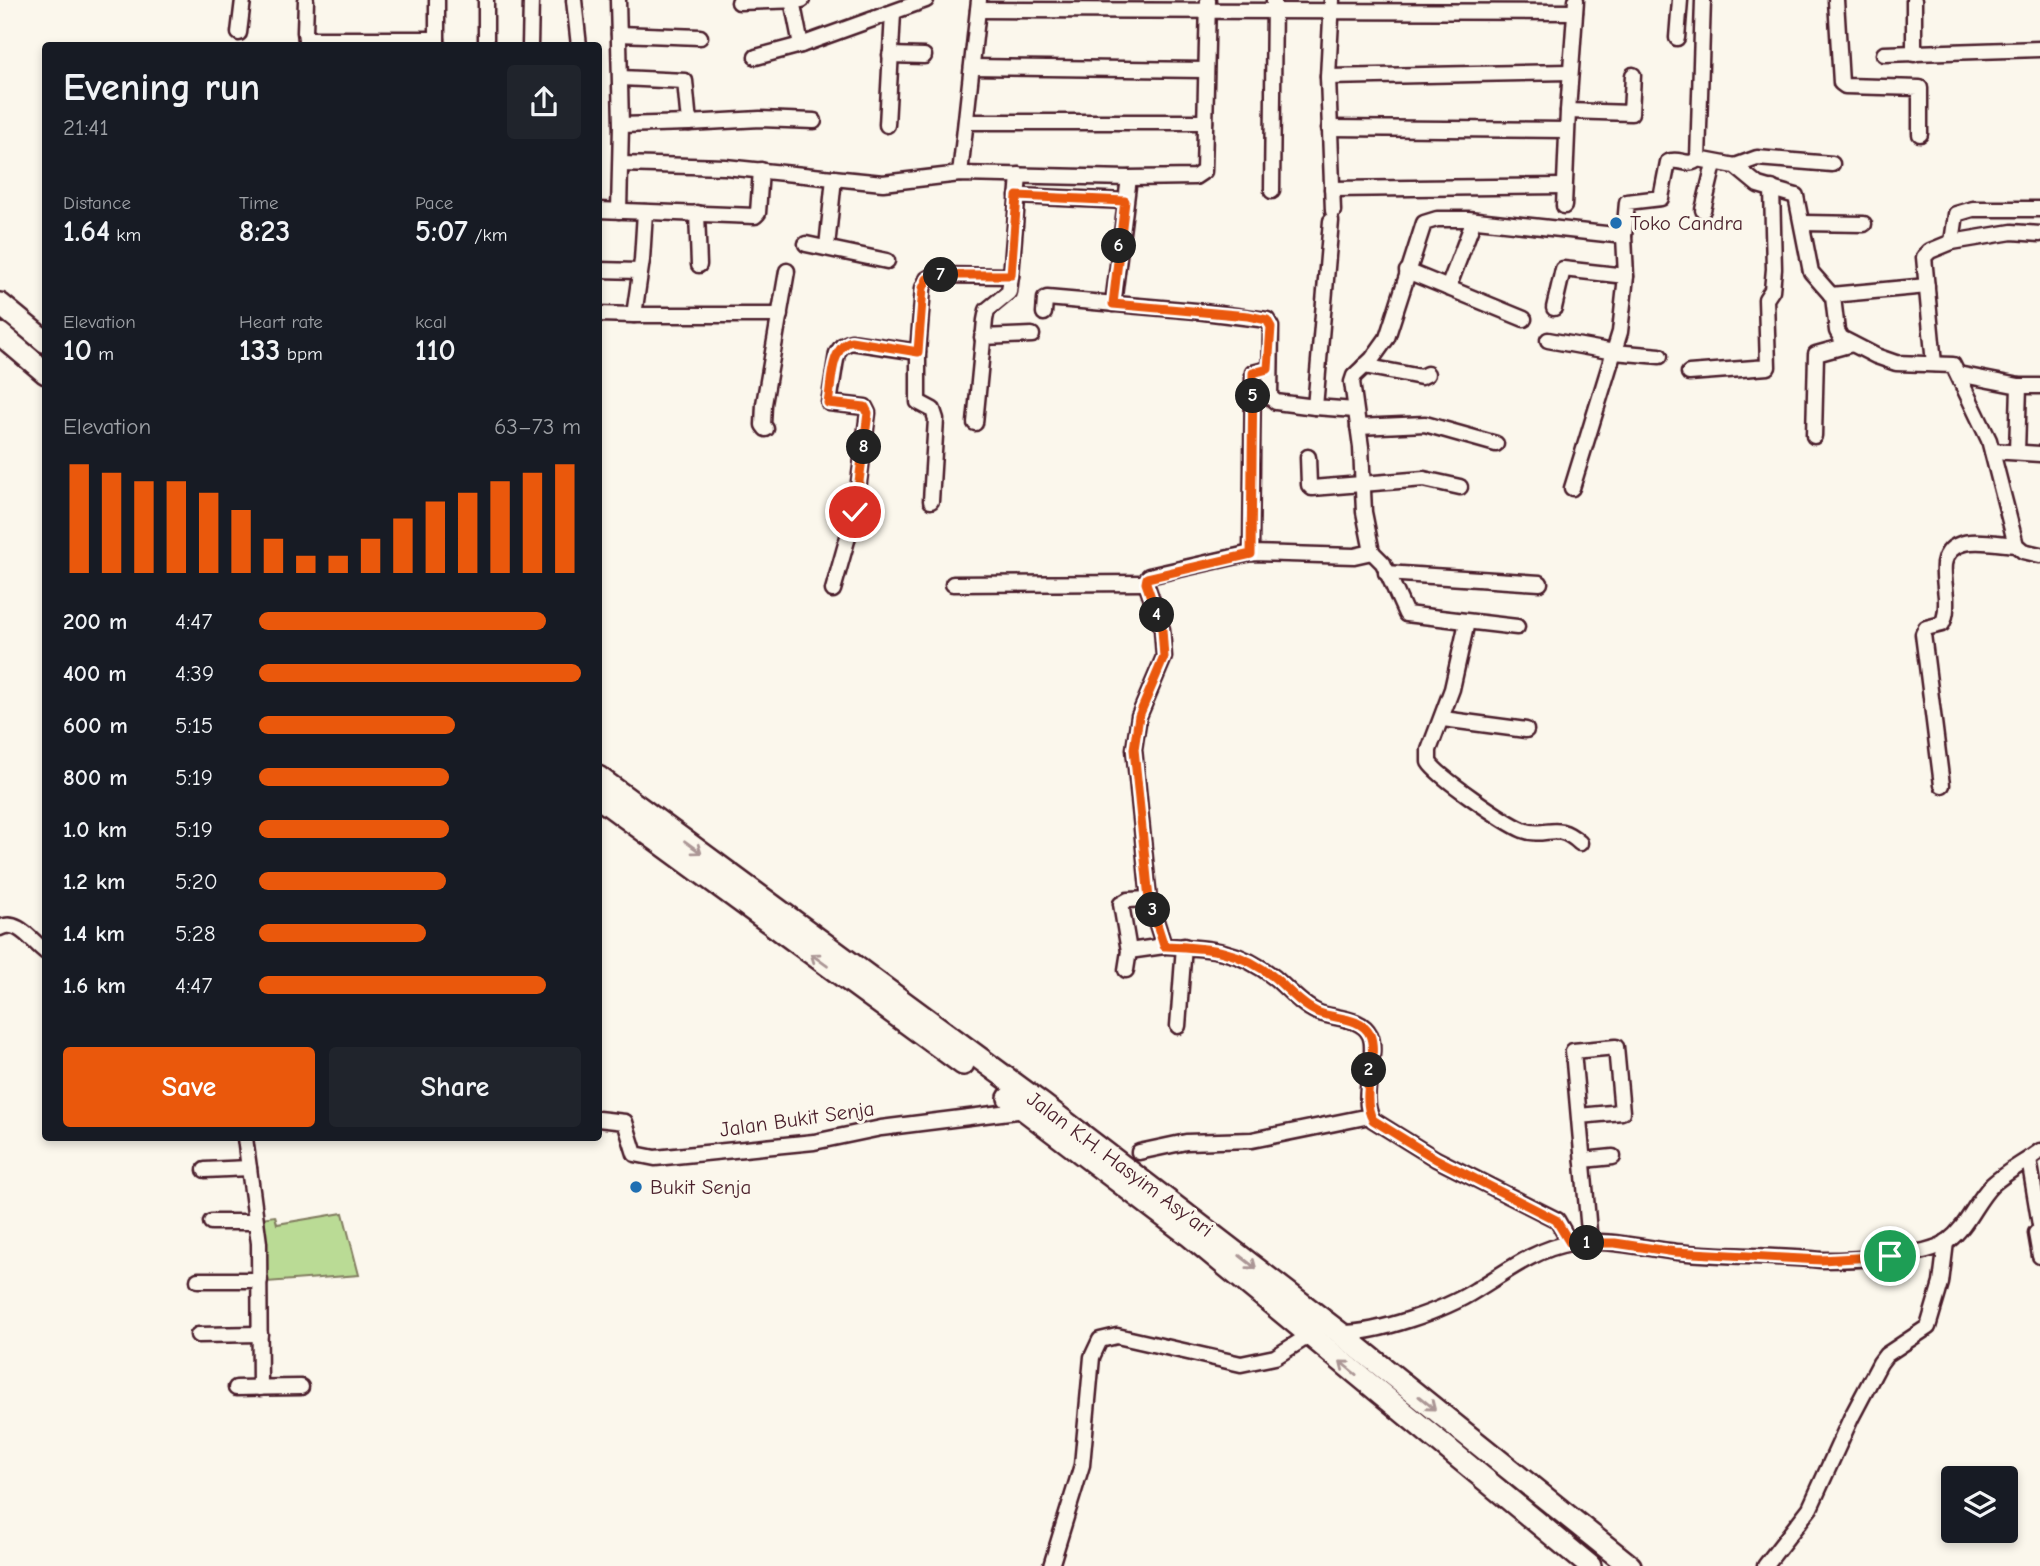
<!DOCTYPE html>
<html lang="en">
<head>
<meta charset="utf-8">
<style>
  :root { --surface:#171b24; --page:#20242c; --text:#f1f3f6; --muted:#9ea1a6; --accent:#ea580c }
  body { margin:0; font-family:"Comic Neue",sans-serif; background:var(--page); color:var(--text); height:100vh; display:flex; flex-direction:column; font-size:26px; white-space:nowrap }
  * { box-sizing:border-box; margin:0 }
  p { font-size:23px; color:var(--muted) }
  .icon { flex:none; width:38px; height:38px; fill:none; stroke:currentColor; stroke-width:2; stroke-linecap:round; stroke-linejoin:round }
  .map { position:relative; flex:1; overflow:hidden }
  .details { position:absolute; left:42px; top:42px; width:560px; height:1099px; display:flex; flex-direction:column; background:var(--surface); border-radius:7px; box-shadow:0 4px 10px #0003 }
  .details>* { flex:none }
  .fabs { position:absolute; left:1941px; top:1466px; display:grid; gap:14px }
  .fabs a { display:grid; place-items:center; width:77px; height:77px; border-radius:7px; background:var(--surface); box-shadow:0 4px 10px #0003; font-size:35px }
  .pin { position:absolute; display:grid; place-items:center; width:60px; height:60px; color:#fff; margin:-30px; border:4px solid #fff; border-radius:50%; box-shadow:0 2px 7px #0007 }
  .km { position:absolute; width:35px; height:35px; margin:-18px; border-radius:50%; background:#222; color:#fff; font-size:19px; line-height:35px; text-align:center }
  .round { display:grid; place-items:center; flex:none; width:74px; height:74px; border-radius:7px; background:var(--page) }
  .headline { display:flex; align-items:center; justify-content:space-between; height:119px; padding:0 21px }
  h1 { font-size:38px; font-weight:700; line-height:52px }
  .metrics { display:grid; grid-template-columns:repeat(3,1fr); gap:10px; height:119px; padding:7px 21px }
  .metrics div { display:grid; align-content:center }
  .metrics b { font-size:30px; font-weight:700 }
  .metrics small { font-size:19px; font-weight:400 }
  .metrics p { font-size:19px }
  .chart { height:196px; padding:14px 21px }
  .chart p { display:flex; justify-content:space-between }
  .chart svg { width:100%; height:126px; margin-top:7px; stroke:var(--accent); stroke-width:6 }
  .cta { display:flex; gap:14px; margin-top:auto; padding:14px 21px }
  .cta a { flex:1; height:80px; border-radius:7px; background:var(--accent); color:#fff; font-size:28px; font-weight:700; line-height:80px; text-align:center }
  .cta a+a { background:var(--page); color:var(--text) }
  ul { padding:0 21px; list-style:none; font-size:23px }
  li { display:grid; grid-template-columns:112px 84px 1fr; align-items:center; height:52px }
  li i { height:18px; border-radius:9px; background:var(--accent) }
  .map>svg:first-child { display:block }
</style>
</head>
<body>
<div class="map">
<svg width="2040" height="1566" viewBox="0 0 2040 1566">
  <rect width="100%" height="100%" fill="#fbf7ec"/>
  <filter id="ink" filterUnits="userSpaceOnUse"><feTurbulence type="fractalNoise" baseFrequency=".0143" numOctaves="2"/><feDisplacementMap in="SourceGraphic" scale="14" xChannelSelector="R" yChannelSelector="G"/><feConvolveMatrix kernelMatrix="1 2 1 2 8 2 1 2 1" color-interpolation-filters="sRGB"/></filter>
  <g filter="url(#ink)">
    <path fill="#badb95" stroke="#827d60" stroke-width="2" d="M343 1213 359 1275 267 1282 260 1218 275 1216 277 1224Z"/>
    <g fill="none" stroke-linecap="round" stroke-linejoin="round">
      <defs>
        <g id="minor">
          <path d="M306 0 305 32 307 46"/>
          <path d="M437 0V46"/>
          <path d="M574 0 579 46"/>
          <path d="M618 0 621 125 619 211"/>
          <path d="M792 0 801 45"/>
          <path d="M1332 0 1328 77 1333 211"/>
          <path d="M1703 0 1698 159 1735 166 1758 185 1796 196 1811 272 1833 297 1837 331 1841 338 1876 356 1896 363 1953 365 1989 440 2016 545 2023 551 2040 555"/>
          <path d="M1836 0 1841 83 1845 86 1920 88V134"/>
          <path d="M739 2 802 0"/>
          <path d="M978 10 1575 12"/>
          <path d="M239 33 243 0"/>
          <path d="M619 34 700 37"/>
          <path d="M1677 38 1680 0"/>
          <path d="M306 39H437"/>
          <path d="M486 46V0"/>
          <path d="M530 46 531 0"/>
          <path d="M1884 54 2040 49"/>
          <path d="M1914 54V0"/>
          <path d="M890 55 924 56"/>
          <path d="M756 57 801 45 926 0"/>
          <path d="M972 67 1204 70"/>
          <path d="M1328 77 1570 72"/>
          <path d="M621 78 685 81 689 123 760 119 814 121"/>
          <path d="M1568 111 1631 113 1633 75"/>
          <path d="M966 122H1205"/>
          <path d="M621 125 689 123"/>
          <path d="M887 125 893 13"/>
          <path d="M1329 128 1566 130"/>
          <path d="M621 164 725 167 883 183 960 174 1129 178 1195 177 1204 171 1208 0"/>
          <path d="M1735 166 1757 158 1832 164"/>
          <path d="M960 174 979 0"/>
          <path d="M1332 189 1564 186"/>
          <path d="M1272 191 1274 0"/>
          <path d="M1017 196 1125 201"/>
          <path d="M1564 206 1568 111 1576 0"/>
          <path d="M598 210 755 216 758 213 761 170"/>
          <path d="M1703 210 1714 164"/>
          <path d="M697 213 699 265"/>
          <path d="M1331 221 1315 407 1355 410"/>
          <path d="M1803 223 1864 224"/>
          <path d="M1952 242 2012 232 2040 234"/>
          <path d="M806 244 887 261"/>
          <path d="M827 247 834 178"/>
          <path d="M598 270 639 271"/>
          <path d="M1407 271 1524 319"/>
          <path d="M1448 288 1474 220"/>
          <path d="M1831 295 1927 286"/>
          <path d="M1113 304 1129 178"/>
          <path d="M1554 308 1563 269 1626 276"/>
          <path d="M1044 313 1045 299 1047 298 1196 311 1267 320 1271 327 1270 397 1276 402 1315 407"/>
          <path d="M598 314 634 315 642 260 645 212"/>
          <path d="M634 315H780"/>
          <path d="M982 337 1032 335"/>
          <path d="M1548 340 1614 352 1660 356"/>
          <path d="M918 352V402L933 410 936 419 931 501"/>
          <path d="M1934 364 1924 257 1930 251 1952 242 1956 214 1973 209H2040"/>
          <path d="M1364 366 1421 377 1427 374"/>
          <path d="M1689 373 1768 367 1766 299 1772 290 1774 269 1772 188"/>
          <path d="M1958 374 2019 386 2017 452"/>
          <path d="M2019 386H2040"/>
          <path d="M975 423 985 320 987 310 1009 292 1011 276"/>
          <path d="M1358 427 1425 424 1496 444"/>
          <path d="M766 429 763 425 764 404 787 271"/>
          <path d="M1814 436 1816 354 1852 344"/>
          <path d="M1992 451 2040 454"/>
          <path d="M1308 457 1309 485 1312 488 1424 479 1460 487"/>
          <path d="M1572 488 1620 332 1626 276 1624 236"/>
          <path d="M1372 552 1383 563 1406 614 1517 627"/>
          <path d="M1251 553 1253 373 1268 369"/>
          <path d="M1386 573 1540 583"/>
          <path d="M953 584 1146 583"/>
          <path d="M833 590 855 512 868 413 865 407 829 403 837 353 842 346 851 342 918 352 923 288 927 279 934 275 1011 276 1019 175"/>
          <path d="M1467 622 1452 689 1429 750V762C1437 776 1506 823 1523 830 1547 839 1555 820 1580 843"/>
          <path d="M1443 719 1526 730"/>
          <path d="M1942 785 1923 634 1926 628 1942 624C1947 615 1946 607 1946 597 1945 586 1943 574 1944 564 1950 531 1993 544 2016 545"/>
          <path d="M0 928C18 918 32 942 46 952"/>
          <path d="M1129 951 1164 946"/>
          <path d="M1126 970 1129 951 1121 904 1128 900 1149 899"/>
          <path d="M1178 1026 1184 946"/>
          <path d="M1579 1116 1622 1112 1616 1047 1573 1051 1590 1243"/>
          <path d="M598 1119 625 1122 635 1154 655 1158 814 1142 881 1128 1025 1110"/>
          <path d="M245 1138 259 1243 260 1388"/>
          <path d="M1139 1152 1186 1142 1252 1140 1370 1116"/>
          <path d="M2029 1159 2040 1225"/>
          <path d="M1583 1160 1613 1157"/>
          <path d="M205 1170 249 1168"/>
          <path d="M211 1222H256"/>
          <path d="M2040 1232 2036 1233 2040 1256"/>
          <path d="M1570 1243 1557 1220 1436 1159 1373 1120C1358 1097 1379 1055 1370 1035 1361 1016 1332 1019 1317 1012 1301 1005 1288 989 1275 978 1239 949 1209 948 1164 946L1149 899 1134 749 1139 716 1164 657 1162 629 1146 583 1149 576 1251 553 1354 556 1372 552 1364 512 1361 447 1352 382 1354 376 1372 359 1387 338 1424 223 1437 219H1468L1624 236 1627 202 1661 198 1668 162C1679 157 1688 168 1698 159"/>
          <path d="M198 1280H260"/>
          <path d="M1340 1333C1376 1334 1445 1310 1476 1290 1506 1272 1535 1249 1571 1243 1607 1238 1642 1248 1677 1252 1725 1257 1773 1255 1821 1260 1850 1260 1926 1258 1948 1241 1968 1226 1975 1202 1992 1185 2006 1172 2024 1163 2040 1151"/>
          <path d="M198 1335 260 1334"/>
          <path d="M236 1388 301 1387"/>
          <path d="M1051 1566 1082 1465 1092 1357 1100 1340 1117 1336 1241 1364 1275 1357 1302 1340 1311 1337"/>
          <path d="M1765 1566 1810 1508 1851 1418 1880 1363 1886 1355 1928 1327 1941 1283 1946 1242"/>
        </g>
        <g id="highway">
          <path d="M0 304 46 342"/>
          <path d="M0 334 46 373"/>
          <path d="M598 777 1043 1105 1340 1333 1630 1566"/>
          <path d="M598 797 963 1064"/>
          <path d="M1009 1098 1190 1236 1590 1566"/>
        </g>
      </defs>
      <use href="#minor" stroke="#4a1f2b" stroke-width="19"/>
      <use href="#highway" stroke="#4a1f2b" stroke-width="26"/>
      <use href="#minor" stroke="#fbf7ec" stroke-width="14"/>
      <use href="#highway" stroke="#fbf7ec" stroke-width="21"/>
    </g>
    <defs><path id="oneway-shaft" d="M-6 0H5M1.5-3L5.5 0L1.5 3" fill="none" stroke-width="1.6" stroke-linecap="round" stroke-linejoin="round" transform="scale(1.75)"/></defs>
    <g stroke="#ab9695">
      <use href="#oneway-shaft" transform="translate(693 847) rotate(36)"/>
      <use href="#oneway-shaft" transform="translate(819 960) rotate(-144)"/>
      <use href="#oneway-shaft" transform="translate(1248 1262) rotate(38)"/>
      <use href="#oneway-shaft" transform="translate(1348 1368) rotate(-141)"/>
      <use href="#oneway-shaft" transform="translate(1427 1403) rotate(39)"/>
    </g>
  </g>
  <g fill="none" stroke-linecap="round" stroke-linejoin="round" filter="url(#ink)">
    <defs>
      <path id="route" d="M855 512 868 413 865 407 828 403C832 384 830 348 851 341L918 352 923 288 927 279 934 275H1011L1017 196 1125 201 1113 304 1248 316 1267 320 1271 327 1268 369 1253 373 1251 554 1147 578 1146 583 1162 629 1164 657 1139 716 1134 749 1149 899 1164 946C1209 948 1239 949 1275 978 1288 989 1301 1005 1317 1012 1332 1019 1361 1016 1370 1035 1379 1055 1359 1097 1373 1120L1436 1159 1556 1220 1570 1243H1615L1675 1252 1821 1260 1890 1256"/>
    </defs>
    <use href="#route" stroke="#fff" stroke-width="14"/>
    <use href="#route" stroke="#ea580c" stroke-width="9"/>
  </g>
  <g fill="#1f6fb2" stroke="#fbf7ec" stroke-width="2.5">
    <circle cx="1616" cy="223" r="7"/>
    <circle cx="636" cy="1187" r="7"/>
  </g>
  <g text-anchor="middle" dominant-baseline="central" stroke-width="6" stroke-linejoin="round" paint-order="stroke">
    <g font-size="21" fill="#4a1f2b" stroke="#fbf7ec" text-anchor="start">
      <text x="1630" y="223">Toko Candra</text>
      <text x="650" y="1187">Bukit Senja</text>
    </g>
    <g font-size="21" fill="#4a1f2b" stroke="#fbf7ec">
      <text transform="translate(797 1119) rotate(-8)">Jalan Bukit Senja</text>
      <text transform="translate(1120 1164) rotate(37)">Jalan K.H. Hasyim Asy'ari</text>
    </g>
  </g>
</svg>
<div class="fabs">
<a><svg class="icon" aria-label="layers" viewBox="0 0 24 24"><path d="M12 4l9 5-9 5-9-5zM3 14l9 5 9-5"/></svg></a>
</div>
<div class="pin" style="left:1890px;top:1256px;background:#1e9e55"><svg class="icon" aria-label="arrive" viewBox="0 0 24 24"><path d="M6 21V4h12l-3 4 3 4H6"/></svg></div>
<div class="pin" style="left:855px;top:512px;background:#d93025"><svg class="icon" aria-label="check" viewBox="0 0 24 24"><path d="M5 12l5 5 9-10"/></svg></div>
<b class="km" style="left:1587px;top:1243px">1</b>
<b class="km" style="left:1369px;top:1070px">2</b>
<b class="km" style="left:1153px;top:910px">3</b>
<b class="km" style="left:1157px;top:615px">4</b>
<b class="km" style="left:1253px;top:396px">5</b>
<b class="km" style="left:1119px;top:246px">6</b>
<b class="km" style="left:941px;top:275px">7</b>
<b class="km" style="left:864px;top:447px">8</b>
<section class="details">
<div class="headline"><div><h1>Evening run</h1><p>21:41</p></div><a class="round"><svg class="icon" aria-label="share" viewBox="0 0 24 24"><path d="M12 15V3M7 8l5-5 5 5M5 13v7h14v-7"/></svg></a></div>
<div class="metrics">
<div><p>Distance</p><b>1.64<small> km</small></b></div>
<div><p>Time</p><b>8:23</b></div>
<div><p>Pace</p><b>5:07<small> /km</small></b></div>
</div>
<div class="metrics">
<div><p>Elevation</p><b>10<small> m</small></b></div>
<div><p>Heart rate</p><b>133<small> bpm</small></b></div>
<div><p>kcal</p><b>110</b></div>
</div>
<div class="chart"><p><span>Elevation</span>63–73 m</p>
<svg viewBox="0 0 160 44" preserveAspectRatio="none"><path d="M5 44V6M15 44V9M25 44V12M35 44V12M45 44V16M55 44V22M65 44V32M75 44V38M85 44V38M95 44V32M105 44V25M115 44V19M125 44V16M135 44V12M145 44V9M155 44V6"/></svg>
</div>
<ul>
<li><b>200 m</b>4:47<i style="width:89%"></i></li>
<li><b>400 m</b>4:39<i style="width:100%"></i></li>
<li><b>600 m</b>5:15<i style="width:61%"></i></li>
<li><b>800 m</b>5:19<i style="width:59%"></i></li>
<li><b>1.0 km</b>5:19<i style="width:59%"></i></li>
<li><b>1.2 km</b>5:20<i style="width:58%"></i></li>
<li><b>1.4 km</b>5:28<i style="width:52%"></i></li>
<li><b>1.6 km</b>4:47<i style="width:89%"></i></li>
</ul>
<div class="cta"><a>Save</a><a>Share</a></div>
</section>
</div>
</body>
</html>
